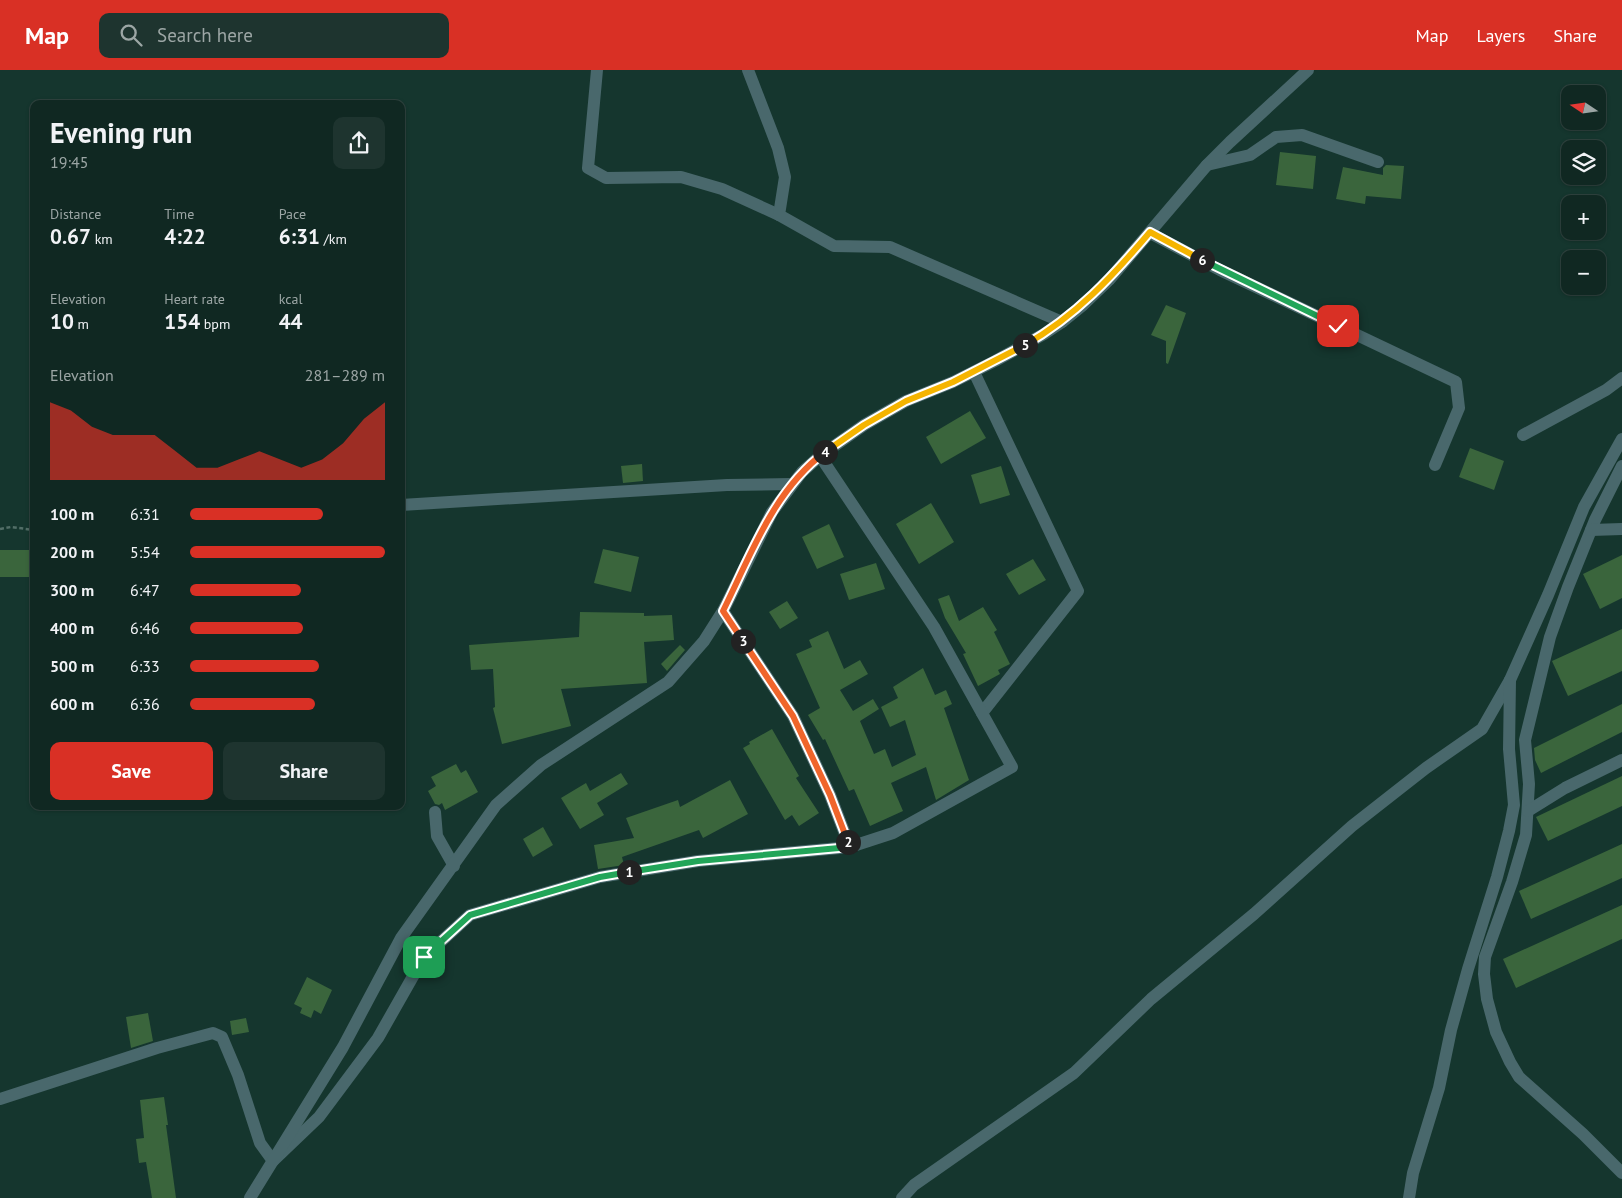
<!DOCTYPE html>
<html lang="en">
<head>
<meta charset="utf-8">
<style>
  :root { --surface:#102822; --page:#1e342f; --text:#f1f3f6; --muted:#9ca6a5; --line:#304440; --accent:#d93025 }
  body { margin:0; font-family:"PT Sans",sans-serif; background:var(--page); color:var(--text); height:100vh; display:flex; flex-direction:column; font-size:19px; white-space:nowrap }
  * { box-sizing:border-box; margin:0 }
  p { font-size:16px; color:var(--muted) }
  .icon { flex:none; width:28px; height:28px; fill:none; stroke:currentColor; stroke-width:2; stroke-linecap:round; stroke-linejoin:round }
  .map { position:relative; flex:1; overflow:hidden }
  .drawer { position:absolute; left:30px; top:30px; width:375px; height:710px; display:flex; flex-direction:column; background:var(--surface); border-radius:10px; box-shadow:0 1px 4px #0004,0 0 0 1px var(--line) }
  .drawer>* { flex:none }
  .needle { width:32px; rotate:283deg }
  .fabs { position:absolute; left:1561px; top:15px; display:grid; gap:10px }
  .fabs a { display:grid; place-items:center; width:45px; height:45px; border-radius:10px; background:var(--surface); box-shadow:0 1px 4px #0004,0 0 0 1px var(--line); font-size:25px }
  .pin { position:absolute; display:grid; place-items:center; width:42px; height:42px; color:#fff; margin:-21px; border-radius:10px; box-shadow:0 2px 8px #0006 }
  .km { position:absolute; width:25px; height:25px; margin:-12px; border-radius:50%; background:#222; color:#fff; font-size:14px; line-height:25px; text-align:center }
  .round { display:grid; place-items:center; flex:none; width:52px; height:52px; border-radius:10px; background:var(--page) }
  .overview { display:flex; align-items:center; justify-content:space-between; height:85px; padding:0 20px }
  h1 { font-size:28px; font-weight:800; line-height:38px }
  .figures { display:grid; grid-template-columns:repeat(3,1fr); gap:8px; height:85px; padding:5px 20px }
  .figures div { display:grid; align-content:center }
  .figures b { font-size:21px; font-weight:800 }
  .figures small { font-size:14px; font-weight:400 }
  .figures p { font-size:14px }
  .chart { height:140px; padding:10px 20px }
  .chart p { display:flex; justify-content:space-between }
  .chart svg { width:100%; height:90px; margin-top:5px; fill:var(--accent); opacity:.7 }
  .primary-button { display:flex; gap:10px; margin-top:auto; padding:10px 20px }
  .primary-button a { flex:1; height:58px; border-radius:10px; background:var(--accent); color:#fff; font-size:20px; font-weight:800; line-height:58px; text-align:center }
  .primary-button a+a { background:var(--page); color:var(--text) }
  ul { padding:0 20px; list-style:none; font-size:16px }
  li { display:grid; grid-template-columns:80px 60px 1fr; align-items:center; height:38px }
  li i { height:12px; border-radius:6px; background:var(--accent) }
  header { display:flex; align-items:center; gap:30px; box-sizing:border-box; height:70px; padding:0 25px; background:var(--accent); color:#fff }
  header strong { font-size:24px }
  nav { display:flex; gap:28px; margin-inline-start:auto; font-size:18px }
  .search { width:350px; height:45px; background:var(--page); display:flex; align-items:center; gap:12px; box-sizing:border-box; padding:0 18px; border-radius:10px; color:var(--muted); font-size:19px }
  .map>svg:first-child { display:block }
</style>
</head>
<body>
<header>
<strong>Map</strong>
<div class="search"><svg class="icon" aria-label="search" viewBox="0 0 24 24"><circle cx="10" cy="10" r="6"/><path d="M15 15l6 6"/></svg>Search here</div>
<nav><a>Map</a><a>Layers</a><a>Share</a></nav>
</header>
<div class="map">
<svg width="1622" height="1128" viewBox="0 0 1622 1128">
  <rect width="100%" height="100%" fill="#15362e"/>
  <g fill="#3a653c">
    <path d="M1280 82 1316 86 1313 119 1276 115Z"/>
    <path d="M1386 95 1404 96 1401 129 1366 126 1365 134 1336 129 1343 97 1383 105V98Z"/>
    <path d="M1166 235 1186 243 1168 294 1166 293V271L1151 265Z"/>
    <path d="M970 341 986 368 941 394 926 367Z"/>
    <path d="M1470 378 1504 391 1494 420 1459 407Z"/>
    <path d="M642 394 643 411 623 413 621 396Z"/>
    <path d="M1001 396 1010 425 980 434 971 405Z"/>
    <path d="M931 433 954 472 919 494 896 454Z"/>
    <path d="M829 454 844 487 817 499 802 467Z"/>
    <path d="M603 479 639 487 631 522 594 513Z"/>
    <rect x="0" y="480" width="34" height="27"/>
    <path d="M1622 485V528L1600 539 1583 504Z"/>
    <path d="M1033 489 1046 510 1019 525 1006 504Z"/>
    <path d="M876 493 885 519 849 530 840 504Z"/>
    <path d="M949 525 959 551 983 537 997 560 994 562 1010 594 998 600 1000 604 978 616 963 584 966 583 945 548 938 529Z"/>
    <path d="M787 531 798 548 780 559 769 542Z"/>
    <path d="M580 542 644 543V546L672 545 674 570 644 572 647 613 561 619 571 656 502 674 493 638 495 637 493 599 471 600 469 575 579 567Z"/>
    <path d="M1622 559V601L1568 626 1552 591Z"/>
    <path d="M828 561 844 599 860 590 868 604 840 620 853 641 873 629 879 639 860 651 874 684 885 679 892 697 916 685 905 650 890 657 881 637 898 628 893 617 923 598 935 625 946 620 952 634 944 638 969 710 936 730 926 697 891 713 903 741 870 756 854 719 849 721 825 669 823 670 808 645 820 638 796 584 812 577 809 570Z"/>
    <path d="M680 575 685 580 667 601 661 594Z"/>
    <path d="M1622 634V662L1541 703 1535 690 1534 678Z"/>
    <path d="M772 659 799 706 796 708 819 743 799 756 792 745 785 750 743 678 750 674 749 672Z"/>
    <path d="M456 694 461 703 466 700 478 722 445 740 442 733 439 735 435 734 428 721 436 716 431 707Z"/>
    <path d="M621 703 628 714 597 733 604 745 580 759 561 728 586 713 590 721Z"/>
    <path d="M1622 706V736L1548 771 1536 747Z"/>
    <path d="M730 710 748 744 703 768 699 760 622 787 624 795 598 799 594 775 634 768 626 748 678 730 680 737Z"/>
    <path d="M543 757 553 775 533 787 523 769Z"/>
    <path d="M1622 774V808L1531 849 1519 821Z"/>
    <path d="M1622 835V869L1516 918 1503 889Z"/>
    <path d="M307 907 332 920 321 944 314 940 311 948 300 943 302 938 294 934Z"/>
    <path d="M148 943 153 971 131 978 126 947Z"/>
    <path d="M246 948 249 962 232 965 230 951Z"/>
    <path d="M164 1027 168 1055H166L176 1128H152L146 1092 139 1093 136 1069 144 1068 140 1030Z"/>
  </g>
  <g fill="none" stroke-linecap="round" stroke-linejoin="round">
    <path stroke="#526e67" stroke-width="2.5" stroke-dasharray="4 2.5" stroke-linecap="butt" d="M0 459 11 457 34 460"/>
    <g stroke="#49686c" stroke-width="12">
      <path d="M597 0 588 98 606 108 681 107 722 119 779 145"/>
      <path d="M748 0 778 78 785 107 779 145 834 176 890 177 1062 252"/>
      <path d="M1207 95 1250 85 1276 67 1302 65 1378 92"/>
      <path d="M1150 163 1220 200 1456 312 1459 338 1435 395"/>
      <path d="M974 302 1078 521 982 643"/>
      <path d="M1523 365 1606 320 1622 308"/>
      <path d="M1622 396 1595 450 1568 517 1550 567 1525 670 1529 714 1526 765 1512 812 1485 887 1484 904 1487 929 1496 962 1510 992 1519 1007 1583 1064 1622 1103"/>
      <path d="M401 435 727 415 792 414"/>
      <path d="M1591 460 1622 459"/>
      <path d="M723 541 793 646 830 725 850 777"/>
      <path d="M1528 741 1565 718 1622 690"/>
      <path d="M435 742 437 766 454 796"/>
      <path d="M0 1029 157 978 213 963 222 967 238 1005 260 1073 273 1091 319 1047 378 968 424 887 470 845 600 807 698 791 850 777 893 763 1012 697 934 557 820 386"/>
      <path d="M250 1128 343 977 401 868 496 735 541 695 668 612 704 571 723 541 772 442 802 402 820 386 864 355 906 331 953 312 995 291 1044 264 1062 252 1083 235 1109 210 1207 95 1230 72 1308 0"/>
      <path d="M902 1128 914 1115 1074 1003 1151 929 1254 844 1352 756 1426 698 1482 659 1510 610"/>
      <path d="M1409 1128 1413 1103 1439 1018 1451 960 1468 899 1497 807 1509 761 1514 735 1509 679 1510 610 1548 525 1584 437 1622 369"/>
    </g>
  </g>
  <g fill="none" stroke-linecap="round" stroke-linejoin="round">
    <defs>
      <path id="split-1" d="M424 887 470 845 600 807 629 802"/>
      <path id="split-2" d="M629 802 698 791 850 777 848 772"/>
      <path id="split-3" d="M743 571 793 646 830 725 848 772"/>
      <path id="split-4" d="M743 571 723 541C751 485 773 421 825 382"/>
      <path id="split-5" d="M825 382 864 355 906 331 953 312 1025 275"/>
      <path id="split-6" d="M1025 275C1076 246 1113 206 1150 162L1202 190"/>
      <path id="split-7" d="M1202 190 1338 256"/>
    </defs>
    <use href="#split-1" stroke="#fff" stroke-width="10"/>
    <use href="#split-2" stroke="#fff" stroke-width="10"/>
    <use href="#split-3" stroke="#fff" stroke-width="10"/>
    <use href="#split-4" stroke="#fff" stroke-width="10"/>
    <use href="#split-5" stroke="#fff" stroke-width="10"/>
    <use href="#split-6" stroke="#fff" stroke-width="10"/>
    <use href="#split-7" stroke="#fff" stroke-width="10"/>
    <use href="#split-1" stroke="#22a559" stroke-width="6"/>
    <use href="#split-2" stroke="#22a559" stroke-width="6"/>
    <use href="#split-3" stroke="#f0652b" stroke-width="6"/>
    <use href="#split-4" stroke="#f0652b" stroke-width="6"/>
    <use href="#split-5" stroke="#f5b400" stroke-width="6"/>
    <use href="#split-6" stroke="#f5b400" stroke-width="6"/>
    <use href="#split-7" stroke="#22a559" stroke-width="6"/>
  </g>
</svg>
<div class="fabs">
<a><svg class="needle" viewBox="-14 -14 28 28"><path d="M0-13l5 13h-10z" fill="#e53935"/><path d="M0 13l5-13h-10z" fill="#9ca6a5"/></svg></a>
<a><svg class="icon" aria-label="layers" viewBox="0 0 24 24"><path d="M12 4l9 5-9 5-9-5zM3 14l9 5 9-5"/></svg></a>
<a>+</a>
<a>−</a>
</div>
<div class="pin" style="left:424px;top:887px;background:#1e9e55"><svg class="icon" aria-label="arrive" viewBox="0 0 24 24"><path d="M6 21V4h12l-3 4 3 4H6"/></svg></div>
<div class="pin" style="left:1338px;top:256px;background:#d93025"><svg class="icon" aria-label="check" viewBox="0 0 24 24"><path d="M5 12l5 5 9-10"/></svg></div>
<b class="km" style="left:629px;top:802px">1</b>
<b class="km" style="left:848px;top:772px">2</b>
<b class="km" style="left:743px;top:571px">3</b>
<b class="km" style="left:825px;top:382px">4</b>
<b class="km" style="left:1025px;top:275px">5</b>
<b class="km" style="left:1202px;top:190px">6</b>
<section class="drawer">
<div class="overview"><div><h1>Evening run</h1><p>19:45</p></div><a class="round"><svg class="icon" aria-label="share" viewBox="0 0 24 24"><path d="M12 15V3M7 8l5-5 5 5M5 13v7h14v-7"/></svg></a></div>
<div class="figures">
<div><p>Distance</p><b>0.67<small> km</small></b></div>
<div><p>Time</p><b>4:22</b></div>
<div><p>Pace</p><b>6:31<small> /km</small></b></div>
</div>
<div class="figures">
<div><p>Elevation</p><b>10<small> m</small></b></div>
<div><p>Heart rate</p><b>154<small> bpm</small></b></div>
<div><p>kcal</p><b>44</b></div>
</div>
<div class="chart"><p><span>Elevation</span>281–289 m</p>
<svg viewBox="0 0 160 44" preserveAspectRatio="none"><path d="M0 44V6L10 10L20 18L30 22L40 22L50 22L60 30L70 38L80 38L90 34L100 30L110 34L120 38L130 34L140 26L150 14L160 6V44z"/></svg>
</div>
<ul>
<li><b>100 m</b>6:31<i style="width:68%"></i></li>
<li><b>200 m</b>5:54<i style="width:100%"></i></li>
<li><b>300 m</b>6:47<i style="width:57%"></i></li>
<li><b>400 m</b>6:46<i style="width:58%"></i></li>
<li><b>500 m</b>6:33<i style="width:66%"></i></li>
<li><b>600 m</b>6:36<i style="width:64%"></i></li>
</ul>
<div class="primary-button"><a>Save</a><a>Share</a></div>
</section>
</div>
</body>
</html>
